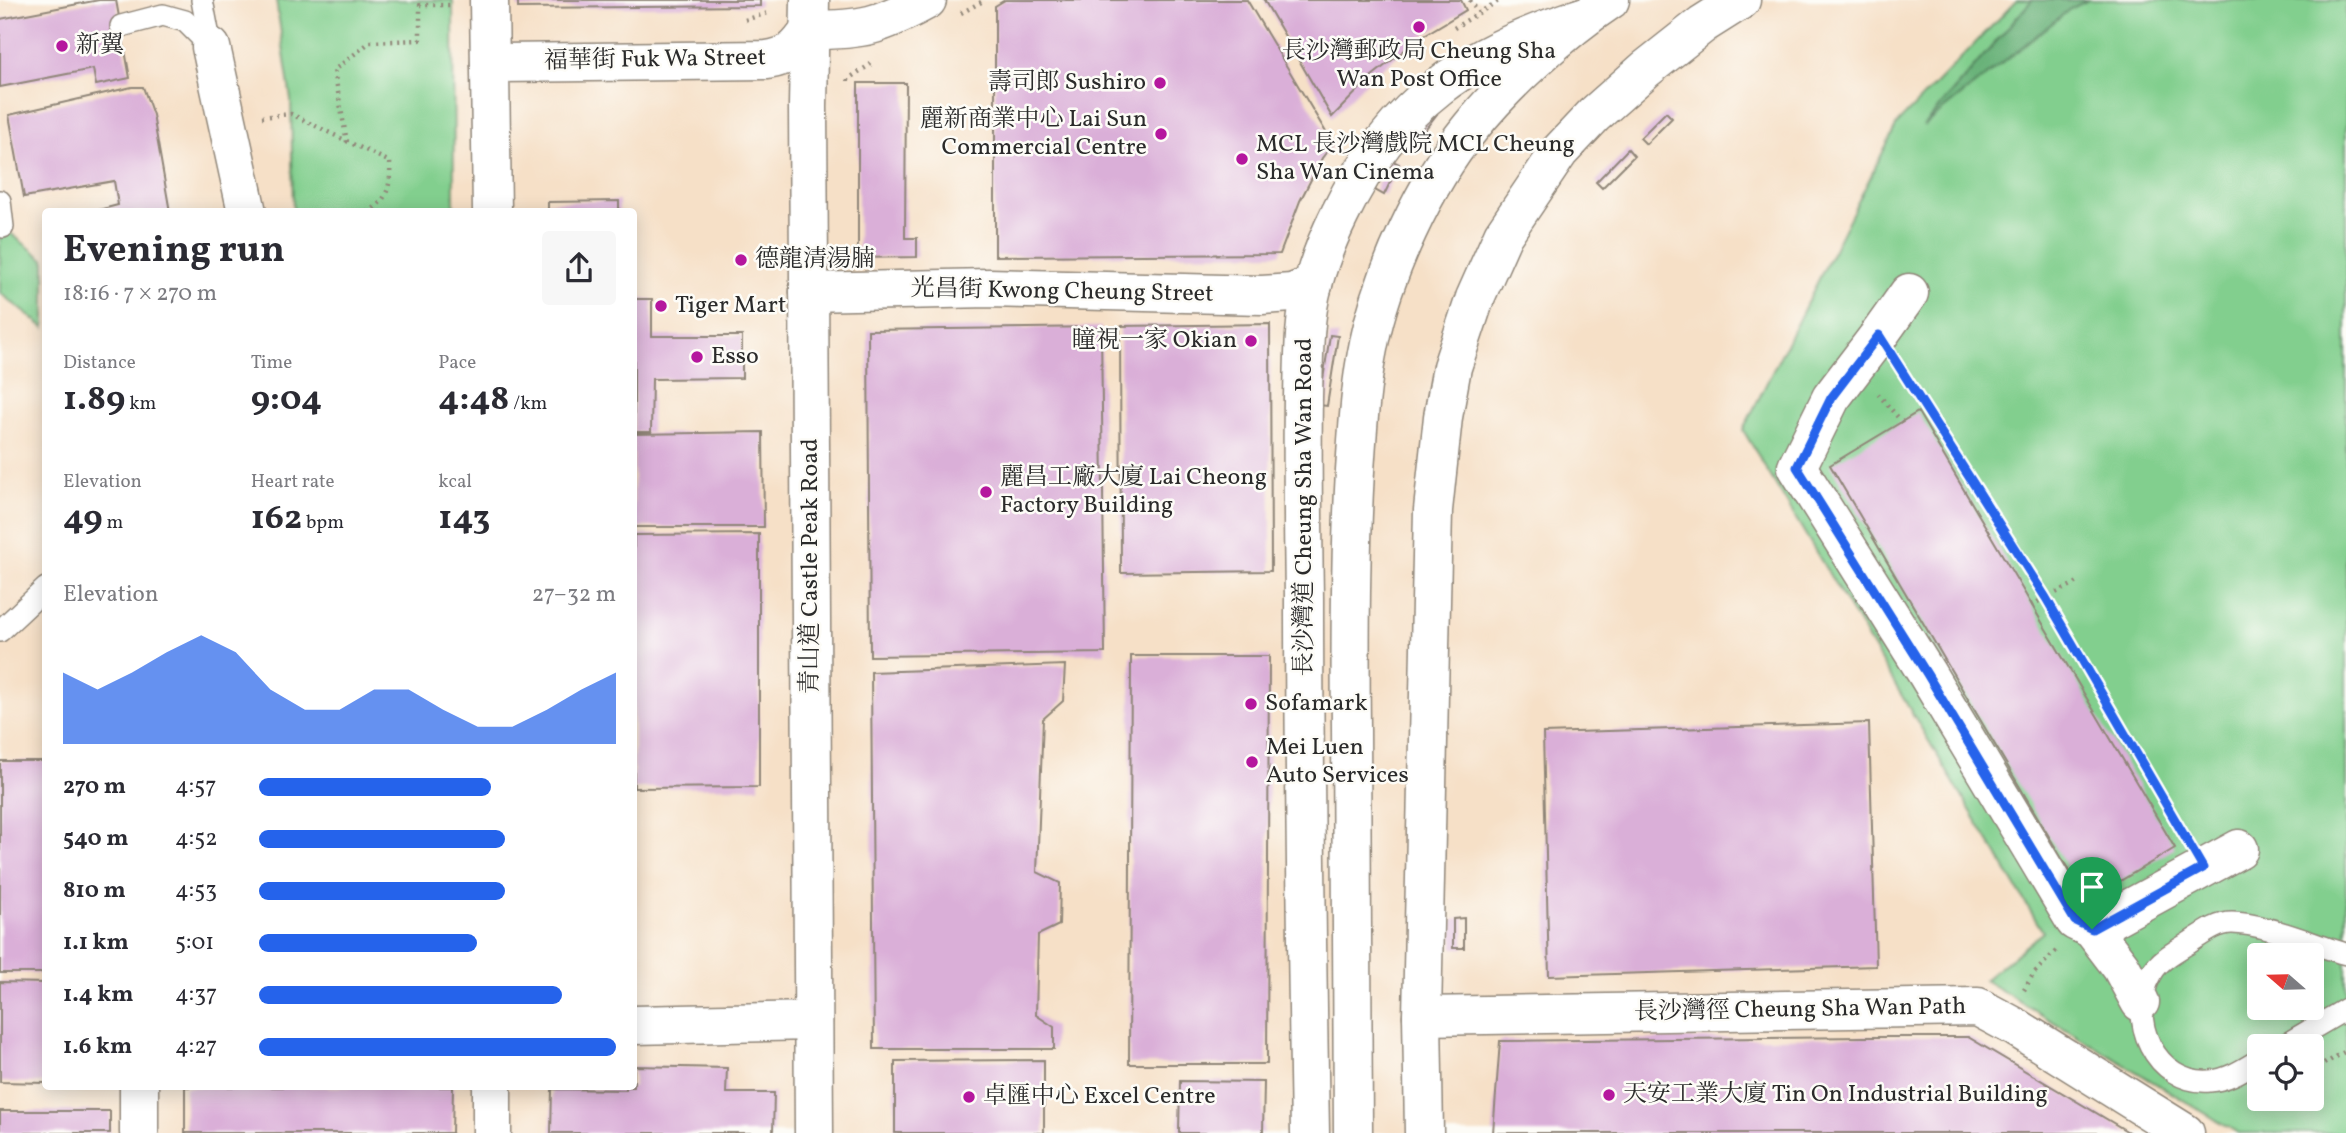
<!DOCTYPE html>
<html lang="en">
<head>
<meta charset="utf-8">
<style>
  :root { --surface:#fff; --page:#f7f7f7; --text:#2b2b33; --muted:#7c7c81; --accent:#2563eb }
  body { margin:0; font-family:Vollkorn,"Noto Serif TC",serif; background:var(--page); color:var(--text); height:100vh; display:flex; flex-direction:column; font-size:26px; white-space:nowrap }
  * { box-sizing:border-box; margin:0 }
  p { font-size:23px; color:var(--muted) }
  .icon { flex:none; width:38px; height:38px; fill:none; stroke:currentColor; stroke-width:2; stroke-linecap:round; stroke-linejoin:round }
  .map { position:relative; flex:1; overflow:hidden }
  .sheet { position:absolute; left:42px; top:208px; width:595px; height:882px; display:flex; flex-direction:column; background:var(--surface); border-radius:7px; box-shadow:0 4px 18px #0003 }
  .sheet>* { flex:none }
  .needle { width:46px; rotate:290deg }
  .tools { position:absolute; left:2247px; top:943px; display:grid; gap:14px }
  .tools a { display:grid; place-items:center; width:77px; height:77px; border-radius:7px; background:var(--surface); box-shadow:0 4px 18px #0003; font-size:35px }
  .pin { position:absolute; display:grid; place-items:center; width:60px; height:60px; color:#fff; margin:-72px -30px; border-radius:50% 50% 50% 0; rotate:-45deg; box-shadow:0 0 7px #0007 }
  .pin .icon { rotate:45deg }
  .round { display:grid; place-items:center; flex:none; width:74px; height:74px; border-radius:7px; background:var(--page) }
  .summary { display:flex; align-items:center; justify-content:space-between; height:119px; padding:0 21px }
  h1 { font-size:38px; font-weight:700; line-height:52px }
  .figures { display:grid; grid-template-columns:repeat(3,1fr); gap:10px; height:119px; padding:7px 21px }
  .figures div { display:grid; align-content:center }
  .figures b { font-size:35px; font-weight:700 }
  .figures small { font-size:19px; font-weight:400 }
  .figures p { font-size:19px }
  .chart { height:196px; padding:14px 21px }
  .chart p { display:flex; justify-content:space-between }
  .chart svg { width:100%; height:126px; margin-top:7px; fill:var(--accent); opacity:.7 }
  ul { padding:0 21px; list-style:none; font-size:23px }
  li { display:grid; grid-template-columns:112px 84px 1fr; align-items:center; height:52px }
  li i { height:18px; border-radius:9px; background:var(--accent) }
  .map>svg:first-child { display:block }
</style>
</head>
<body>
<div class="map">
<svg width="2346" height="1133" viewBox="0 0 2346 1133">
  <rect width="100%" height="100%" fill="#fdfcf7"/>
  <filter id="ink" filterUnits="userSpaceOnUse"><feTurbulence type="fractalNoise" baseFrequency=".0143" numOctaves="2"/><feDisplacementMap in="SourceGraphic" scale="14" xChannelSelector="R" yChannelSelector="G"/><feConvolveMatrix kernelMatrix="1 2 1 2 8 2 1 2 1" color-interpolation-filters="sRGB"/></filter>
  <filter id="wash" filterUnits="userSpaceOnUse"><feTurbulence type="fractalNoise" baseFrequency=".00686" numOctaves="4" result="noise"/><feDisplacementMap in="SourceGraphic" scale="28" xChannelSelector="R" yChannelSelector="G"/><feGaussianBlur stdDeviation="1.57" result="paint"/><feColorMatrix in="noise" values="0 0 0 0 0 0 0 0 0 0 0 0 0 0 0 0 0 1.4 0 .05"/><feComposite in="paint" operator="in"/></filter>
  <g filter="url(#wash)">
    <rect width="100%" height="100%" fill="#f6e0c7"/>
    <g fill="#82cf8e" stroke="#567d5c" stroke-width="2" fill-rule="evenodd">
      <path d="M276 0H453L454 212H293L291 100Z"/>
      <path d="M2017 0H2346V1133H2238L1984 980 2043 932 1743 430 1897 124ZM2259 956H2312V1008H2259ZM2259 1046H2312V1099H2259Z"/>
      <path d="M0 225 45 260V328L0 293Z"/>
    </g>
    <path fill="#69b279" stroke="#4a6e52" stroke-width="2" d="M2032 0H2088L2070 9 1923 126Z"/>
    <g id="blocks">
      <g fill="#daafd8">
        <path d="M99 0H116L130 78 96 85 93 69 0 87V19Z"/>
        <path d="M518 0H760V6L518 8Z"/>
        <path d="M1005 0H1247L1333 144 1322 158 1300 201 1280 254 995 256V6Z"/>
        <path d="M1264 0H1461L1466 10 1411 43V45L1372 76 1332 117Z"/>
        <path d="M858 83H906L905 238H917V257L858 258Z"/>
        <path d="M132 87H143L153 115 170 212H91L118 205 114 181 24 197 9 115Z"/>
        <path d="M1428 108 1437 114 1416 141 1407 134Z"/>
        <path d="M1666 112 1672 118 1646 144 1640 138Z"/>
        <path d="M1628 149 1634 156 1602 188 1596 182Z"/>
        <path d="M1389 159 1399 164 1384 195 1375 190Z"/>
        <path d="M619 201V212H548V202Z"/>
        <path d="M634 299H652V336H742V378L652 379 651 432H634Z"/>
        <path d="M1270 324 1271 571 1121 573 1120 326Z"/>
        <path d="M1101 327 1105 653 870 656 868 330Z"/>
        <path d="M1330 335 1338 336 1327 406 1319 405Z"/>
        <path d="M1918 412 2175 848 2087 901 1830 465Z"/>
        <path d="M763 432 764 527H634V434Z"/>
        <path d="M759 534V787L634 788V535Z"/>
        <path d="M1131 656H1269L1267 1064H1129Z"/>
        <path d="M1065 665 1063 701 1043 719 1037 872 1060 883 1059 925 1038 935 1036 1015 1054 1027V1049H874L871 672Z"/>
        <path d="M1869 723 1876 966 1549 976 1543 733Z"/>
        <rect x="0" y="761" width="46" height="212"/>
        <path d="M1464 918V948H1453V919Z"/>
        <path d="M0 982 46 983V1083L0 1082Z"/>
        <path d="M1864 1037H1968L2130 1133H1493L1500 1041Z"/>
        <path d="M1044 1060V1133H895V1061Z"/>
        <path d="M634 1066 727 1068 726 1093H774L773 1133H551L552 1089 626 1090V1087H634Z"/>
        <path d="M1180 1081 1264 1082 1263 1133H1179Z"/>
        <path d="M185 1087H453L452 1133H185Z"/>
        <rect x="0" y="1111" width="110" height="22"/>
      </g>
    </g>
  </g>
  <g filter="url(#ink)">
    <use href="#blocks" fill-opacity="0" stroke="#908679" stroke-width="2"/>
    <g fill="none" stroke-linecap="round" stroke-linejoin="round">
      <defs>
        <g id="lane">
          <path d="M202 0 211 47"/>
          <path d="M121 26 163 15 185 21 211 47"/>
          <path d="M0 201 3 227"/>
          <path d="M0 631 46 588"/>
          <path d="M2283 1046 2346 1009"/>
          <path d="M2259 1060C2244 1069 2228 1080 2210 1081 2155 1085 2125 1018 2152 973 2159 960 2176 951 2189 943 2202 935 2216 923 2232 923 2264 923 2314 945 2346 954"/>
        </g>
        <g id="street">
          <path d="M489 0 492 212"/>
          <path d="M211 47 247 212"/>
          <path d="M490 63 767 60C791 56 797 49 810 30 865 30 879 26 927 0"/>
          <path d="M809 292 989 288 1262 295 1292 293 1313 285"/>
          <path d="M1909 293 1879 335 1831 398 1797 467 1927 674 2075 921 2092 929 2121 967 2140 1002"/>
          <path d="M2092 929 2239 849"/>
          <path d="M1422 1016 1978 1007 2017 1028 2185 1133"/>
          <path d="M634 1025 813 1021"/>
          <path d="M139 1087V1133"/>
          <path d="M492 1133V1087"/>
          <path d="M1310 1133C1307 955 1304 777 1304 598 1303 531 1302 464 1303 397 1304 360 1303 321 1313 284 1319 261 1329 236 1340 214 1394 101 1469 52 1586 16"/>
        </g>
        <path id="secondary" d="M810 0 808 106 814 1133"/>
        <g id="primary">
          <path d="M1353 1133C1352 998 1352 863 1351 728 1350 642 1350 557 1355 471 1358 428 1360 386 1369 343 1383 274 1425 183 1470 128 1505 84 1563 31 1610 0"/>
          <path d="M1424 1133 1422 1016 1433 510 1443 417 1452 367 1475 298 1503 235 1559 152 1594 115 1646 69 1703 24 1741 0"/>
        </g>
      </defs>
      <use href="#lane" stroke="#908679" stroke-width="24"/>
      <use href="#street" stroke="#908679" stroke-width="41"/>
      <use href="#secondary" stroke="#908679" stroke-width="41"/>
      <use href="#primary" stroke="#908679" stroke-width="41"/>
      <g stroke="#908679" stroke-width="4.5" stroke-dasharray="2 5" stroke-linecap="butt">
        <path d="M1470 0 1478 12"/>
        <path d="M961 13 985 0"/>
        <path d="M745 20 768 13"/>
        <path d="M1454 28 1500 0"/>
        <path d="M848 81V79L871 64"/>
        <path d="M262 117 291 114 390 162C391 183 389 200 368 212"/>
        <path d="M347 142 334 70 370 42 420 40V5H452"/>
        <path d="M1901 369 2046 598 2185 837"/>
        <path d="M1878 394 1902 422"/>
        <path d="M2031 605 2080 581"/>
        <path d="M2024 990 2034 973 2056 951"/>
        <path d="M2312 1071 2346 1051"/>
      </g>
      <use href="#lane" stroke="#fff" stroke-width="21"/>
      <use href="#street" stroke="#fff" stroke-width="38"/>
      <use href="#secondary" stroke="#fff" stroke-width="38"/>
      <use href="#primary" stroke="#fff" stroke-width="38"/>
    </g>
  </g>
  <g fill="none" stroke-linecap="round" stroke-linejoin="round" filter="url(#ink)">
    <defs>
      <path id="route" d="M1879 335 2046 598 2203 868 2092 929 2075 921 1927 674 1797 467 1831 398Z"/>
    </defs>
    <use href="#route" stroke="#fff" stroke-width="14"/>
    <use href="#route" stroke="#2563eb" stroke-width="9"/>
  </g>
  <g fill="#b5179e" stroke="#fdfcf7" stroke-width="2.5">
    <circle cx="1419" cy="27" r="7"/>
    <circle cx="62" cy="46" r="7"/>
    <circle cx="1160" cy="83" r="7"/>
    <circle cx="1161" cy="134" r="7"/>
    <circle cx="1242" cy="159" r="7"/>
    <circle cx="741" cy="260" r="7"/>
    <circle cx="661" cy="306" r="7"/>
    <circle cx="1251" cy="341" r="7"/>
    <circle cx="697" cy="357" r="7"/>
    <circle cx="986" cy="492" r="7"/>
    <circle cx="1251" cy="704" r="7"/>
    <circle cx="1252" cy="762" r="7"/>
    <circle cx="1609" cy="1095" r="7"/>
    <circle cx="969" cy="1097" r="7"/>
  </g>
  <g text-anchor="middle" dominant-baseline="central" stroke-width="5" stroke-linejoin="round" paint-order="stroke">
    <g font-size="24" fill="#2b2b2b" stroke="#fdfcf7" text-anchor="start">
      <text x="76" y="46">新翼</text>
      <text x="1419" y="52" text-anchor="middle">長沙灣郵政局 Cheung Sha<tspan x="1419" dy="28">Wan Post Office</tspan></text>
      <text x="1146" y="83" text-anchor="end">壽司郎 Sushiro</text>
      <text x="1147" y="120" text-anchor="end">麗新商業中心 Lai Sun<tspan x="1147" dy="28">Commercial Centre</tspan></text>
      <text x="1256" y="145">MCL 長沙灣戲院 MCL Cheung<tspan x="1256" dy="28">Sha Wan Cinema</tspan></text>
      <text x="755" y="260">德龍清湯腩</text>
      <text x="675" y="306">Tiger Mart</text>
      <text x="1237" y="341" text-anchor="end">瞳視一家 Okian</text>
      <text x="711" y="357">Esso</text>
      <text x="1000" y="478">麗昌工廠大廈 Lai Cheong<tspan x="1000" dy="28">Factory Building</tspan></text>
      <text x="1265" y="704">Sofamark</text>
      <text x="1266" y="748">Mei Luen<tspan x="1266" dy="28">Auto Services</tspan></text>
      <text x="1623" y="1095">天安工業大廈 Tin On Industrial Building</text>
      <text x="983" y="1097">卓匯中心 Excel Centre</text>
    </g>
    <g font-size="24" fill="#2b2b2b" stroke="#fdfcf7">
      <text transform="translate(655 60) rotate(-1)">福華街 Fuk Wa Street</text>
      <text transform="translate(1062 292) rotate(1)">光昌街 Kwong Cheung Street</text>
      <text transform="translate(1305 507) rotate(-90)">長沙灣道 Cheung Sha Wan Road</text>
      <text transform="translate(811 566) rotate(-90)">青山道 Castle Peak Road</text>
      <text transform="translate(1800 1010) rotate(-1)">長沙灣徑 Cheung Sha Wan Path</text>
    </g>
  </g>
</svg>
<div class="tools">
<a><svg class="needle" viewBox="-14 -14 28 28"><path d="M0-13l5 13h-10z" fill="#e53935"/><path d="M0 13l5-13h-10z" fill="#7c7c81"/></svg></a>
<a><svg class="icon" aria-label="locate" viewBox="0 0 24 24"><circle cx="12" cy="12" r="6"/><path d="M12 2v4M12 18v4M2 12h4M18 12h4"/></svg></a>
</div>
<div class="pin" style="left:2092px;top:929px;background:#1e9e55"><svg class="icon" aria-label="arrive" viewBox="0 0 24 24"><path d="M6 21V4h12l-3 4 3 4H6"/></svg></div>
<section class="sheet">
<div class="summary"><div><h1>Evening run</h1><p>18:16 · 7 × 270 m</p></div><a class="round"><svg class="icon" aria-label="share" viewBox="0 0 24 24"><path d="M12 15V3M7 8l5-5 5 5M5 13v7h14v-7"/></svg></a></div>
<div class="figures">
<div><p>Distance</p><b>1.89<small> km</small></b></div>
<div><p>Time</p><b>9:04</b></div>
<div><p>Pace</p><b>4:48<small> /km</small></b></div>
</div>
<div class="figures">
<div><p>Elevation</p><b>49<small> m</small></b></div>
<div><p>Heart rate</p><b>162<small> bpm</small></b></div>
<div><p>kcal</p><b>143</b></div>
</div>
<div class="chart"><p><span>Elevation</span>27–32 m</p>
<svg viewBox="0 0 160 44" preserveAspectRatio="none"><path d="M0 44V19L10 25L20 19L30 12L40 6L50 12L60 25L70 32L80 32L90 25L100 25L110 32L120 38L130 38L140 32L150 25L160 19V44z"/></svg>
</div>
<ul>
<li><b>270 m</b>4:57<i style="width:65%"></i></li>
<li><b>540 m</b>4:52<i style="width:69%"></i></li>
<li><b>810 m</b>4:53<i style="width:69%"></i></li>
<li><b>1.1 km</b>5:01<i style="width:61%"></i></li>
<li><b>1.4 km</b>4:37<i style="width:85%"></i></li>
<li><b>1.6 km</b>4:27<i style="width:100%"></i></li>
</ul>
</section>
</div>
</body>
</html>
